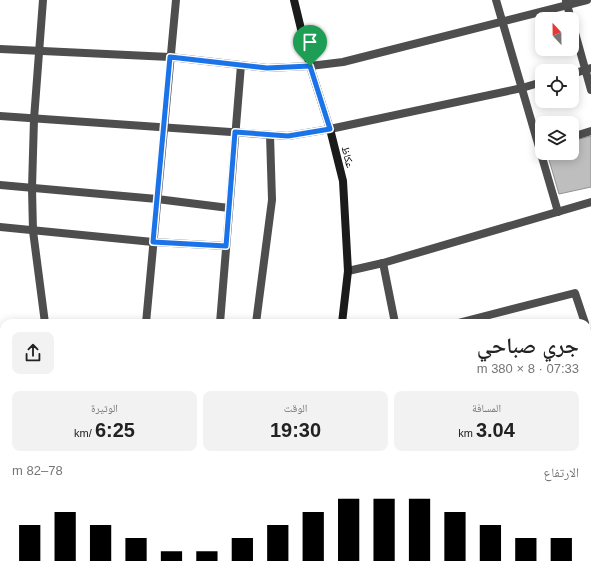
<!DOCTYPE html>
<html lang="ar">
<head>
<meta charset="utf-8">
<style>
  :root { --surface:#fff; --page:#f2f2f2; --text:#222; --muted:#767676; --accent:#000 }
  body { margin:0; font-family:Arial,"Noto Naskh Arabic",sans-serif; background:var(--page); color:var(--text); direction:rtl; height:100vh; display:flex; flex-direction:column; font-size:15px; white-space:nowrap }
  * { box-sizing:border-box; margin:0 }
  p { font-size:13px; color:var(--muted) }
  .icon { flex:none; width:22px; height:22px; fill:none; stroke:currentColor; stroke-width:2; stroke-linecap:round; stroke-linejoin:round }
  .map { position:relative; flex:1; overflow:hidden; direction:ltr }
  .details { position:absolute; left:0px; top:319px; width:591px; height:256px; display:flex; flex-direction:column; background:var(--surface); border-radius:12px 12px 0 0; box-shadow:0 2px 10px #0003; direction:rtl }
  .details>* { flex:none }
  .needle { width:26px; rotate:338deg }
  .buttons { position:absolute; left:535px; top:12px; display:grid; gap:8px }
  .buttons a { display:grid; place-items:center; width:44px; height:44px; border-radius:8px; background:var(--surface); box-shadow:0 2px 10px #0003; font-size:20px }
  .pin { position:absolute; display:grid; place-items:center; width:34px; height:34px; color:#fff; margin:-41px -17px; border-radius:50% 50% 50% 0; rotate:-45deg; box-shadow:0 0 4px #0007 }
  .pin .icon { rotate:45deg }
  .round { display:grid; place-items:center; flex:none; width:42px; height:42px; border-radius:8px; background:var(--page) }
  .head { display:flex; align-items:center; justify-content:space-between; height:68px; padding:0 12px }
  h1 { font-size:22px; font-weight:600; line-height:30px }
  .metrics { display:grid; grid-template-columns:repeat(3,1fr); gap:6px; height:68px; padding:4px 12px }
  .metrics div { display:grid; align-content:center; border-radius:8px; background:var(--page); text-align:center }
  .metrics b { font-size:20px; font-weight:600 }
  .metrics small { font-size:11px; font-weight:400 }
  .metrics p { font-size:11px }
  .chart { height:112px; padding:8px 12px }
  .chart p { display:flex; justify-content:space-between }
  .chart svg { width:100%; height:72px; margin-top:4px; stroke:var(--accent); stroke-width:6 }
  .map>svg:first-child { display:block }
</style>
</head>
<body>
<div class="map">
<svg width="591" height="575" viewBox="0 0 591 575">
  <rect width="100%" height="100%" fill="#fff"/>
  <path fill="#bebebe" stroke="#929292" d="M591 136V187L559 194 547 153H572V141Z"/>
  <g fill="none" stroke-linecap="round" stroke-linejoin="round">
    <g stroke="#4e4e4e" stroke-width="8">
      <path d="M43 0 34 119 32 188 33 231 45 323"/>
      <path d="M496 0 558 212"/>
      <path d="M566 1 571 19"/>
      <path d="M572 22 591 90"/>
      <path d="M0 49 170 57 267 68 310 66 343 62 587 0"/>
      <path d="M572 74 591 68"/>
      <path d="M0 116 288 136 330 129 522 88 542 82"/>
      <path d="M572 137 591 131"/>
      <path d="M0 185 157 199 229 208"/>
      <path d="M0 227 153 242 226 246"/>
      <path d="M383 263 395 323"/>
      <path d="M348 271 383 263 591 202"/>
      <path d="M146 323 176 0"/>
      <path d="M220 323 241 65"/>
      <path d="M256 323 272 200 270 135"/>
      <path d="M458 323 575 293 585 323"/>
      <path d="M587 330 591 344"/>
      <path d="M0 342H4"/>
      <path d="M0 401H4"/>
      <path d="M0 479H4"/>
      <path d="M587 548 591 547"/>
      <path d="M0 554H4"/>
      <path d="M361 571 362 575"/>
      <path d="M456 571 457 575"/>
      <path d="M553 571 554 575"/>
      <path d="M12 575V571"/>
      <path d="M122 575 123 571"/>
      <path d="M231 575V571"/>
      <path d="M493 575 507 571"/>
    </g>
    <g stroke="#1b1b1b" stroke-width="8">
      <path d="M294 0 310 66 330 129 343 181 348 271 342 323"/>
      <path d="M330 575V571"/>
    </g>
  </g>
  <g fill="none" stroke-linecap="round" stroke-linejoin="round">
    <defs>
      <path id="route" d="M170 57 267 68 310 66 330 129 288 136 235 132 226 246 153 242Z"/>
    </defs>
    <use href="#route" stroke="#fff" stroke-width="8"/>
    <use href="#route" stroke="#1a73e8" stroke-width="5"/>
  </g>
  <g text-anchor="middle" dominant-baseline="central" stroke-width="4" stroke-linejoin="round" paint-order="stroke">
    <g font-size="11" fill="#000" stroke="#fff">
      <text transform="translate(348 157) rotate(76)">عكاظ</text>
    </g>
  </g>
</svg>
<div class="buttons">
<a><svg class="needle" viewBox="-14 -14 28 28"><path d="M0-13l5 13h-10z" fill="#e53935"/><path d="M0 13l5-13h-10z" fill="#767676"/></svg></a>
<a><svg class="icon" aria-label="locate" viewBox="0 0 24 24"><circle cx="12" cy="12" r="6"/><path d="M12 2v4M12 18v4M2 12h4M18 12h4"/></svg></a>
<a><svg class="icon" aria-label="layers" viewBox="0 0 24 24"><path d="M12 4l9 5-9 5-9-5zM3 14l9 5 9-5"/></svg></a>
</div>
<div class="pin" style="left:310px;top:66px;background:#1e9e55"><svg class="icon" aria-label="arrive" viewBox="0 0 24 24"><path d="M6 21V4h12l-3 4 3 4H6"/></svg></div>
<section class="details">
<div class="head"><div><h1>جري صباحي</h1><p>07:33 · 8 × 380 m</p></div><a class="round"><svg class="icon" aria-label="share" viewBox="0 0 24 24"><path d="M12 15V3M7 8l5-5 5 5M5 13v7h14v-7"/></svg></a></div>
<div class="metrics">
<div><p>المسافة</p><b>3.04<small> km</small></b></div>
<div><p>الوقت</p><b>19:30</b></div>
<div><p>الوتيرة</p><b>6:25<small> /km</small></b></div>
</div>
<div class="chart"><p><span>الارتفاع</span>78–82 m</p>
<svg viewBox="0 0 160 44" preserveAspectRatio="none"><path d="M5 44V22M15 44V14M25 44V22M35 44V30M45 44V38M55 44V38M65 44V30M75 44V22M85 44V14M95 44V6M105 44V6M115 44V6M125 44V14M135 44V22M145 44V30M155 44V30"/></svg>
</div>
</section>
</div>
</body>
</html>
